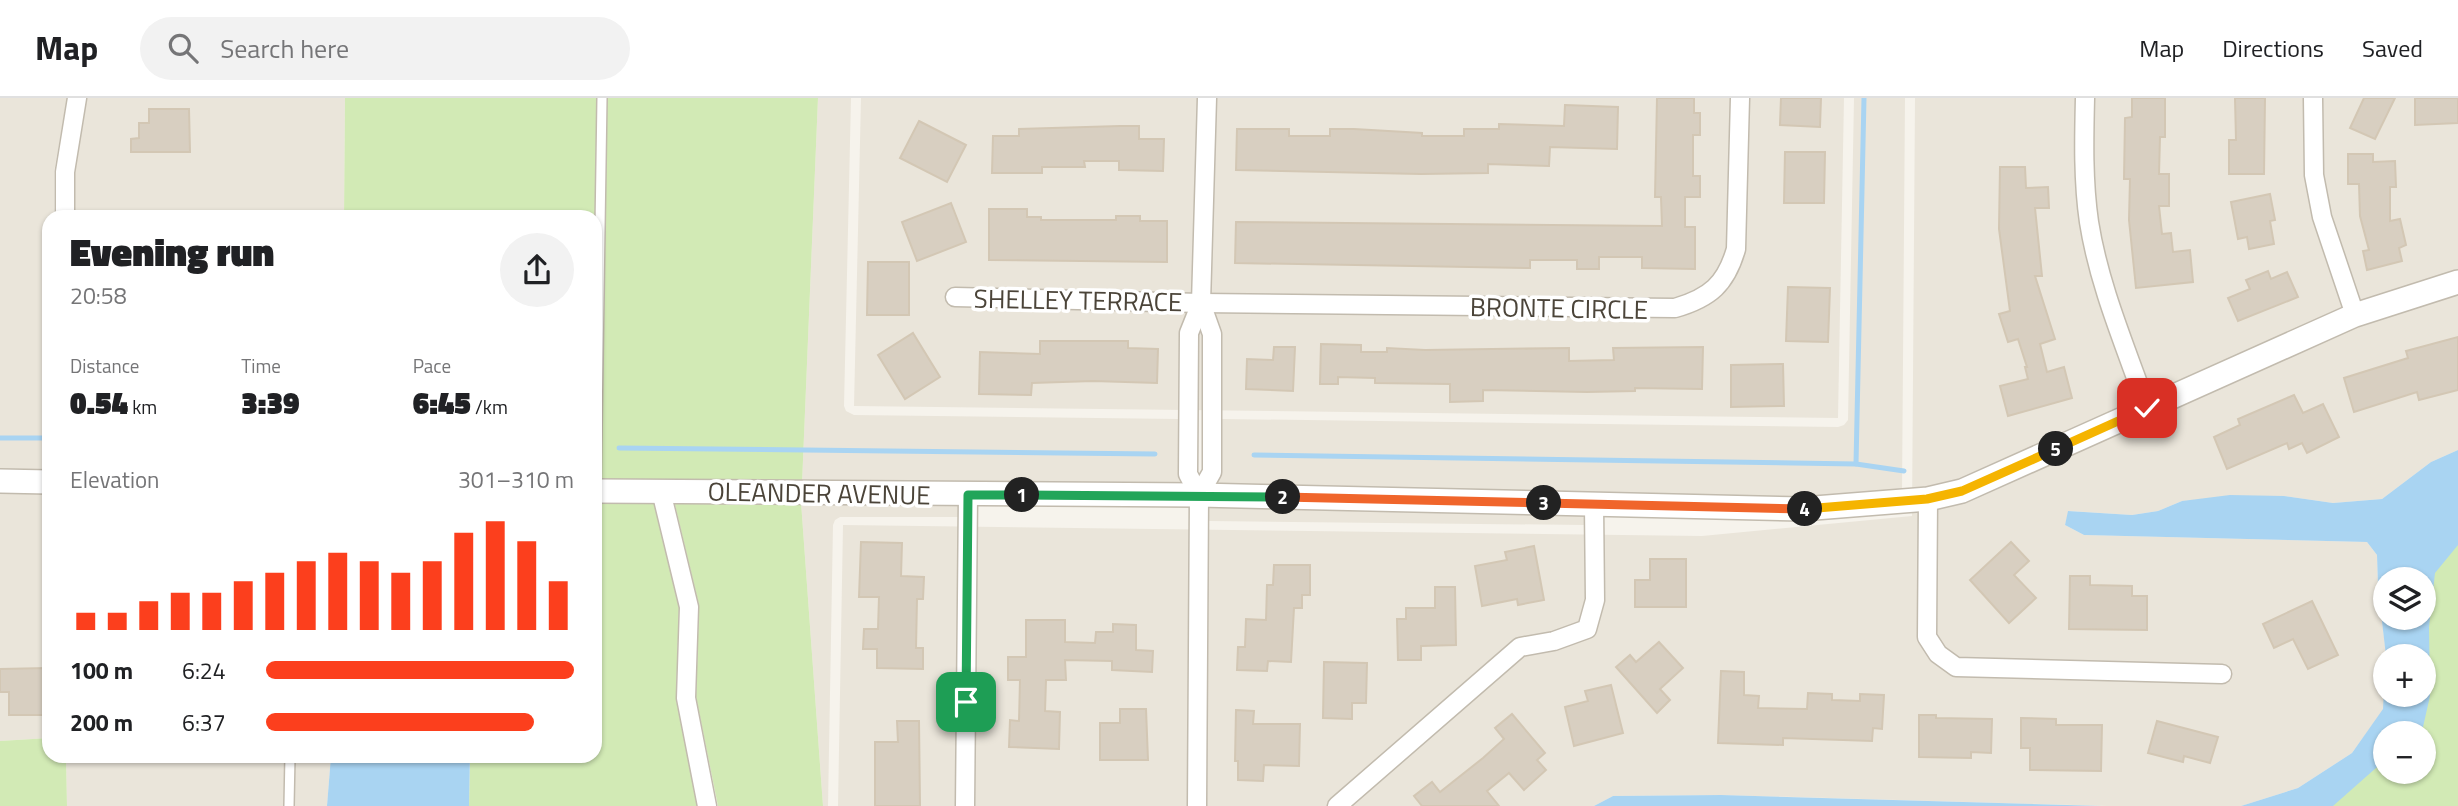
<!DOCTYPE html>
<html lang="en">
<head>
<meta charset="utf-8">
<style>
  :root { --surface:#fff; --page:#f2f2f2; --text:#202124; --muted:#757577; --line:#e0e0e0; --accent:#fc3f1d }
  body { margin:0; font-family:"Titillium Web",sans-serif; background:var(--page); color:var(--text); height:100vh; display:flex; flex-direction:column; font-size:26px; white-space:nowrap }
  * { box-sizing:border-box; margin:0 }
  p { font-size:23px; color:var(--muted) }
  .icon { flex:none; width:38px; height:38px; fill:none; stroke:currentColor; stroke-width:2; stroke-linecap:round; stroke-linejoin:round }
  .map { position:relative; flex:1; overflow:hidden }
  .side { position:absolute; left:42px; top:112px; width:560px; height:553px; display:flex; flex-direction:column; background:var(--surface); border-radius:21px; box-shadow:0 2px 5px #0004 }
  .side>* { flex:none }
  .buttons { position:absolute; left:2373px; top:469px; display:grid; gap:14px }
  .buttons a { display:grid; place-items:center; width:63px; height:63px; border-radius:50%; background:var(--surface); box-shadow:0 2px 5px #0004; font-size:35px }
  .pin { position:absolute; display:grid; place-items:center; width:60px; height:60px; color:#fff; margin:-30px; border-radius:14px; box-shadow:0 4px 10px #0006 }
  .km { position:absolute; width:35px; height:35px; margin:-18px; border-radius:50%; background:#222; color:#fff; font-size:19px; line-height:35px; text-align:center }
  .round { display:grid; place-items:center; flex:none; width:74px; height:74px; border-radius:37px; background:var(--page) }
  .headline { display:flex; align-items:center; justify-content:space-between; height:119px; padding:0 28px }
  h1 { font-size:38px; font-weight:800; line-height:52px }
  .metrics { display:grid; grid-template-columns:repeat(3,1fr); gap:10px; height:119px; padding:7px 28px }
  .metrics div { display:grid; align-content:center }
  .metrics b { font-size:30px; font-weight:800 }
  .metrics small { font-size:19px; font-weight:400 }
  .metrics p { font-size:19px }
  .chart { height:196px; padding:14px 28px }
  .chart p { display:flex; justify-content:space-between }
  .chart svg { width:100%; height:126px; margin-top:7px; stroke:var(--accent); stroke-width:6 }
  ul { padding:0 28px; list-style:none; font-size:23px }
  li { display:grid; grid-template-columns:112px 84px 1fr; align-items:center; height:52px }
  li i { height:18px; border-radius:9px; background:var(--accent) }
  header { display:flex; align-items:center; gap:42px; box-sizing:border-box; height:98px; padding:0 35px; background:var(--surface); border-bottom:2px solid var(--line) }
  header strong { font-size:33px }
  nav { display:flex; gap:38px; margin-inline-start:auto; font-size:24px }
  .search { width:490px; height:63px; background:var(--page); display:flex; align-items:center; gap:18px; box-sizing:border-box; padding:0 24px; border-radius:38px; color:var(--muted); font-size:26px }
  .map>svg:first-child { display:block }
</style>
</head>
<body>
<header>
<strong>Map</strong>
<div class="search"><svg class="icon" aria-label="search" viewBox="0 0 24 24"><circle cx="10" cy="10" r="6"/><path d="M15 15l6 6"/></svg>Search here</div>
<nav><a>Map</a><a>Directions</a><a>Saved</a></nav>
</header>
<div class="map">
<svg width="2458" height="708" viewBox="0 0 2458 708">
  <rect width="100%" height="100%" fill="#f6f3ec"/>
  <g fill="#eae5da">
    <path d="M0 0H67L54 74V119H49V375L0 374Z"/>
    <path d="M87 0H345L344 119H75V75Z"/>
    <path d="M818 0H851L844 308 846 313 854 317 1178 321V376L1183 388 802 386Z"/>
    <path d="M861 0H1844L1838 320 854 308Z"/>
    <path d="M1854 0H1905L1902 395 1802 402 1215 388 1222 374V321L1838 329 1844 327 1848 322Z"/>
    <path d="M1915 0H2458V352L2431 364 2382 401 2333 405 2284 398 2182 403 2158 413 2132 417 2069 413 2065 427 2084 437 2367 444 2377 457 2378 489 2386 556 2384 611 2352 655 2298 690 2241 708H2107L1721 697 1613 698 1594 708H838L843 427 1702 438 1912 418Z"/>
    <path d="M0 393 49 394V640L0 643Z"/>
    <path d="M801 404 958 406V419H840L835 422 833 427 828 708H823Z"/>
    <path d="M1209 406 1584 415V427L1209 423Z"/>
    <path d="M66 658H331L327 708H67Z"/>
  </g>
  <g fill="#d2eab5" fill-rule="evenodd">
    <path d="M345 0H818L802 386 595 383V119H344Z"/>
    <path d="M2458 399V708H2303L2404 600 2424 597V481ZM2385 635H2424V674H2385Z"/>
    <path d="M595 402H653L679 510 676 601 697 708H469L470 658H595Z"/>
    <path d="M674 403 801 404 823 708H718L696 599 699 507Z"/>
    <path d="M49 640V658H66L67 708H0V643Z"/>
  </g>
  <g fill="#a9d4f2" fill-rule="evenodd">
    <path d="M2458 352V447L2435 475 2429 529 2430 598 2423 629 2416 635H2385V662L2333 708H2241L2298 690 2352 655 2383 611 2385 571V597H2424V558H2386L2378 489 2377 457 2367 444 2084 437 2065 427 2068 413 2132 417 2158 413 2182 403 2230 397 2284 398 2333 405 2382 401 2431 364ZM2385 481H2424V520H2385Z"/>
    <path d="M331 658H470L469 708H327Z"/>
    <path d="M1721 697 2102 708H1594L1613 698Z"/>
  </g>
  <g fill="none" stroke-linecap="round" stroke-linejoin="round">
    <g stroke="#a9d4f2" stroke-width="5">
      <path d="M0 340H49"/>
      <path d="M619 350 1155 356"/>
      <path d="M1254 357 1856 366 1904 373"/>
      <path d="M1856 366 1864 0"/>
    </g>
  </g>
  <g fill="#d8cfc1" stroke="#d3c7b4" stroke-width="2">
    <path d="M1657 0H1694V15H1700V37H1693V78H1700V99H1685V129H1695V171L1642 170V159H1599V171H1577V162H1530V170L1235 165 1236 124 1662 128 1661 99H1655Z"/>
    <path d="M1781 0H1821L1820 29 1780 27Z"/>
    <path d="M2132 0H2165V39H2160L2159 76H2169V108H2159L2162 136 2171 135 2173 154 2190 152 2193 184 2136 190 2129 122 2130 81H2124L2125 20 2132 19Z"/>
    <path d="M2235 0H2265L2264 76H2229V42H2236Z"/>
    <path d="M2364 0H2395L2375 41 2350 30Z"/>
    <path d="M2415 0H2458V25L2415 27Z"/>
    <path d="M1565 7 1618 9 1617 51 1550 49 1549 68 1488 66V75L1421 76 1236 72 1237 31H1289V38H1330V31H1354L1422 35V38H1464V31H1499V26L1564 28Z"/>
    <path d="M149 11H189L190 54H131V41L139 40V25H149Z"/>
    <path d="M919 23 966 47 947 84 900 60Z"/>
    <path d="M1120 28H1139V41H1164L1163 73 1119 72V63H1084L1085 69H1042V75H992L993 38H1019V31Z"/>
    <path d="M1785 54H1825L1824 105H1784Z"/>
    <path d="M2348 56H2373V64L2395 63 2396 89H2390V123L2400 121 2406 147 2399 150 2402 163 2367 172 2363 153 2369 152 2360 118 2359 86H2348Z"/>
    <path d="M2000 69H2025L2026 90 2048 89 2049 110H2035L2042 178H2035L2055 241 2040 246 2047 274 2064 269 2072 300 2008 318 2000 288 2028 281 2025 269H2027L2018 241 2008 244 1999 216 2010 213 1999 131Z"/>
    <path d="M2270 96 2275 122 2270 123 2274 146 2249 151 2247 139 2238 141 2231 104Z"/>
    <path d="M951 105 966 144 917 163 902 124Z"/>
    <path d="M989 111H1027V119H1041V122H1116V118H1140V123H1167V164L989 162Z"/>
    <path d="M868 164H909V217H867Z"/>
    <path d="M2268 173 2271 181 2287 174 2298 199 2238 223 2228 200 2250 191 2246 182Z"/>
    <path d="M1788 189 1830 190 1828 244 1786 243Z"/>
    <path d="M913 235 940 279 905 301 878 257Z"/>
    <path d="M2458 239V292L2419 302 2417 294 2354 314 2344 280 2408 260 2406 253Z"/>
    <path d="M1040 243H1128V250L1158 251 1157 285 1093 283 1032 285 1031 297 979 296 980 254 1040 256Z"/>
    <path d="M1321 246 1361 247V254H1387V250L1425 252 1569 250V263L1614 262 1613 250 1703 249 1702 291 1635 290V293L1587 294 1483 292V303L1450 304V286L1375 285V280L1338 279V286H1320Z"/>
    <path d="M1274 249H1295L1293 293 1246 291 1247 261 1273 262Z"/>
    <path d="M1783 266 1784 308 1731 309V267Z"/>
    <path d="M2294 297 2303 315 2323 306 2339 339 2307 355 2302 345 2289 351 2287 345 2227 371 2214 339 2240 327 2238 321Z"/>
    <path d="M861 444 902 445 901 478 924 479 923 501H917L916 550H923V571L877 570V551H863L864 531H878L879 499H859Z"/>
    <path d="M2011 444 2029 463 2014 477 2036 500 2009 525 1970 482Z"/>
    <path d="M1534 448 1544 502 1518 507 1517 501 1482 508 1475 468 1507 462 1505 454Z"/>
    <path d="M1650 461H1686V509H1635V482H1650Z"/>
    <path d="M1274 467H1310V497H1302V510H1294L1291 564 1268 563 1267 573 1237 572 1238 549H1245L1246 521 1266 522 1267 487H1273Z"/>
    <path d="M2070 478H2090V487L2132 488V498H2147V532L2069 531Z"/>
    <path d="M1435 489H1455L1456 547 1421 548V562H1398L1397 521H1406V510H1435Z"/>
    <path d="M2312 503 2338 557 2308 571 2293 541 2274 550 2263 526Z"/>
    <path d="M1026 522H1065V544L1095 545 1096 534H1113V526L1136 527V552L1153 553 1152 574 1112 572V563L1065 562 1066 582H1046L1045 613 1060 614 1059 651 1009 649 1010 622 1019 623 1020 582H1008V559H1026Z"/>
    <path d="M1659 544 1683 570 1660 591 1670 602 1657 615 1616 569 1630 557 1636 564Z"/>
    <path d="M1324 564 1367 565 1366 605H1352V621L1323 620Z"/>
    <path d="M47 570V617H9V594H0V571Z"/>
    <path d="M1721 573 1744 574V597L1759 598 1758 610 1807 611 1808 595 1832 596V602L1860 603V596L1884 597 1882 631 1873 630 1872 643 1783 640V647L1718 645Z"/>
    <path d="M1611 587 1623 635 1574 648 1565 609 1588 603 1585 593Z"/>
    <path d="M1120 611H1146L1148 662H1100V625H1120Z"/>
    <path d="M1236 612 1254 613 1253 626H1300L1299 668 1264 667 1263 683 1238 682V663H1235Z"/>
    <path d="M1512 616 1545 655 1537 662 1546 672 1524 692 1509 675 1487 693 1499 708H1422L1414 698 1432 684 1440 694 1483 660 1504 641 1495 630Z"/>
    <path d="M1919 617H1936V620L1992 621 1991 655 1971 654V660L1919 659Z"/>
    <path d="M2021 620 2056 621V627H2102L2101 673 2030 672V650H2021Z"/>
    <path d="M897 623H919L920 708H875V644H898Z"/>
    <path d="M2157 623 2218 639 2210 665 2184 658 2183 664 2148 655Z"/>
  </g>
  <g fill="none" stroke-linecap="round" stroke-linejoin="round">
    <defs>
      <g id="service">
        <path d="M596 393 602 0"/>
        <path d="M289 708 290 658"/>
      </g>
      <g id="minor">
        <path d="M2085 0C2084 41 2083 83 2089 124 2099 188 2126 250 2147 310"/>
        <path d="M2313 0 2314 77 2322 119 2355 217"/>
        <path d="M65 119V74L77 0"/>
        <path d="M955 199 1201 205 1675 210C1710 200 1726 186 1736 151L1740 0"/>
        <path d="M661 393 689 509 686 600 707 708"/>
        <path d="M1199 397 1212 374V236L1201 205"/>
        <path d="M1928 401 1927 539 1938 556 1956 569 2222 576"/>
        <path d="M965 708 968 397"/>
        <path d="M1197 708 1199 397 1188 376 1189 235 1201 205 1207 0"/>
        <path d="M1337 708 1520 549 1554 543 1587 531 1595 502 1594 407"/>
      </g>
      <g id="tertiary">
        <path d="M0 383 49 384"/>
        <path d="M595 393 1199 397 1802 411 1928 401 1962 393 2355 217 2458 184"/>
      </g>
    </defs>
    <use href="#service" stroke="#c2bbae" stroke-width="12"/>
    <use href="#minor" stroke="#c2bbae" stroke-width="21"/>
    <use href="#tertiary" stroke="#c2bbae" stroke-width="26"/>
    <use href="#service" stroke="#fff" stroke-width="9"/>
    <use href="#minor" stroke="#fff" stroke-width="18"/>
    <use href="#tertiary" stroke="#fff" stroke-width="23"/>
  </g>
  <g fill="none" stroke-linecap="round" stroke-linejoin="round">
    <defs>
      <path id="split-1" d="M966 604 968 397H1022"/>
      <path id="split-2" d="M1022 397 1283 399"/>
      <path id="split-3" d="M1283 399 1544 405"/>
      <path id="split-4" d="M1544 405 1805 411"/>
      <path id="split-5" d="M1805 411 1927 401 1962 393 2056 351"/>
      <path id="split-6" d="M2056 351 2147 310"/>
    </defs>
    <use href="#split-1" stroke="#fff" stroke-width="14"/>
    <use href="#split-2" stroke="#fff" stroke-width="14"/>
    <use href="#split-3" stroke="#fff" stroke-width="14"/>
    <use href="#split-4" stroke="#fff" stroke-width="14"/>
    <use href="#split-5" stroke="#fff" stroke-width="14"/>
    <use href="#split-6" stroke="#fff" stroke-width="14"/>
    <use href="#split-1" stroke="#22a559" stroke-width="9"/>
    <use href="#split-2" stroke="#22a559" stroke-width="9"/>
    <use href="#split-3" stroke="#f0652b" stroke-width="9"/>
    <use href="#split-4" stroke="#f0652b" stroke-width="9"/>
    <use href="#split-5" stroke="#f5b400" stroke-width="9"/>
    <use href="#split-6" stroke="#f5b400" stroke-width="9"/>
  </g>
  <g text-anchor="middle" dominant-baseline="central" stroke-width="7" stroke-linejoin="round" paint-order="stroke">
    <g font-size="26" fill="#4b4439" stroke="#fff">
      <text transform="translate(1078 202) rotate(1)">SHELLEY TERRACE</text>
      <text transform="translate(1559 210) rotate(1)">BRONTE CIRCLE</text>
      <text transform="translate(819 395) rotate(1)">OLEANDER AVENUE</text>
    </g>
  </g>
</svg>
<div class="buttons">
<a><svg class="icon" aria-label="layers" viewBox="0 0 24 24"><path d="M12 4l9 5-9 5-9-5zM3 14l9 5 9-5"/></svg></a>
<a>+</a>
<a>−</a>
</div>
<div class="pin" style="left:966px;top:604px;background:#1e9e55"><svg class="icon" aria-label="arrive" viewBox="0 0 24 24"><path d="M6 21V4h12l-3 4 3 4H6"/></svg></div>
<div class="pin" style="left:2147px;top:310px;background:#d93025"><svg class="icon" aria-label="check" viewBox="0 0 24 24"><path d="M5 12l5 5 9-10"/></svg></div>
<b class="km" style="left:1022px;top:397px">1</b>
<b class="km" style="left:1283px;top:399px">2</b>
<b class="km" style="left:1544px;top:405px">3</b>
<b class="km" style="left:1805px;top:411px">4</b>
<b class="km" style="left:2056px;top:351px">5</b>
<section class="side">
<div class="headline"><div><h1>Evening run</h1><p>20:58</p></div><a class="round"><svg class="icon" aria-label="share" viewBox="0 0 24 24"><path d="M12 15V3M7 8l5-5 5 5M5 13v7h14v-7"/></svg></a></div>
<div class="metrics">
<div><p>Distance</p><b>0.54<small> km</small></b></div>
<div><p>Time</p><b>3:39</b></div>
<div><p>Pace</p><b>6:45<small> /km</small></b></div>
</div>
<div class="chart"><p><span>Elevation</span>301–310 m</p>
<svg viewBox="0 0 160 44" preserveAspectRatio="none"><path d="M5 44V38M15 44V38M25 44V34M35 44V31M45 44V31M55 44V27M65 44V24M75 44V20M85 44V17M95 44V20M105 44V24M115 44V20M125 44V10M135 44V6M145 44V13M155 44V27"/></svg>
</div>
<ul>
<li><b>100 m</b>6:24<i style="width:100%"></i></li>
<li><b>200 m</b>6:37<i style="width:87%"></i></li>
</ul>
</section>
</div>
</body>
</html>
